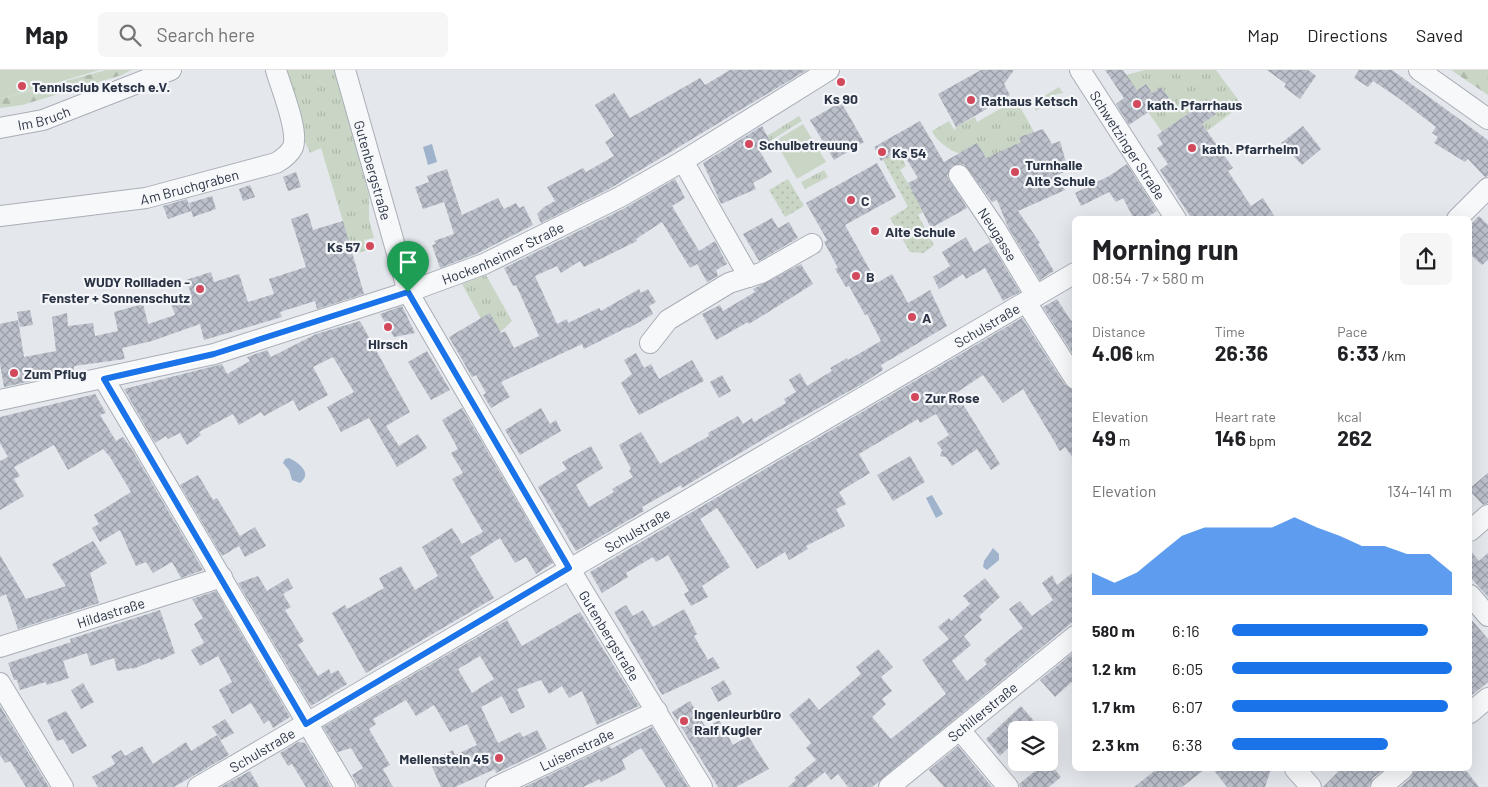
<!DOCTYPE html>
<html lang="en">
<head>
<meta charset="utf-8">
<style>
  :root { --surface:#fff; --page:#f6f6f6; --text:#202124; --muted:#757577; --line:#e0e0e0; --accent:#1a73e8 }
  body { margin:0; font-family:Barlow,sans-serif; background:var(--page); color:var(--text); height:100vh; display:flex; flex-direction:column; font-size:19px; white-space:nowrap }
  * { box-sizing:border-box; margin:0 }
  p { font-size:16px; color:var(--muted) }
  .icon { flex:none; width:28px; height:28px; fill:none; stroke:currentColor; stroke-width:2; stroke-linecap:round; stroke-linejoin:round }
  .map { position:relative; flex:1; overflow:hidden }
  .side { position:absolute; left:1072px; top:146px; width:400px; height:555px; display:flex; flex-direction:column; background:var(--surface); border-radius:8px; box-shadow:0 5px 20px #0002 }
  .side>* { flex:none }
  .fabs { position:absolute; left:1008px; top:651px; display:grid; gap:10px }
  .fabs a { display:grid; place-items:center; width:50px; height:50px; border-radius:8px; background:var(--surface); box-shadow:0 5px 20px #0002; font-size:25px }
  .pin { position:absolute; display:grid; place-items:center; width:42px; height:42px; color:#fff; margin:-51px -21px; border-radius:50% 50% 50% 0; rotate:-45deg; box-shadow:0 0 5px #0007 }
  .pin .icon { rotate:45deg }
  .round { display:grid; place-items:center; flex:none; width:52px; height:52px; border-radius:8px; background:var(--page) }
  .head { display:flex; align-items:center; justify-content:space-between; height:85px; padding:0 20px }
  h1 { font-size:28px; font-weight:700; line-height:38px }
  .stats { display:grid; grid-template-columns:repeat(3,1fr); gap:8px; height:85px; padding:5px 20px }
  .stats div { display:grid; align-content:center }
  .stats b { font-size:21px; font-weight:700 }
  .stats small { font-size:14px; font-weight:400 }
  .stats p { font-size:14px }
  .chart { height:140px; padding:10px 20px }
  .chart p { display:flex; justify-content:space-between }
  .chart svg { width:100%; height:90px; margin-top:5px; fill:var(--accent); opacity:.7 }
  ul { padding:0 20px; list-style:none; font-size:16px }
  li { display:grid; grid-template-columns:80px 60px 1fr; align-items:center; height:38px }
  li i { height:12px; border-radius:6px; background:var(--accent) }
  header { display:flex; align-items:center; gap:30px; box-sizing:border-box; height:70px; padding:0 25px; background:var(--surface); border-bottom:1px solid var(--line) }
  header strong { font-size:24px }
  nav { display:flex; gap:28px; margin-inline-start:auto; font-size:18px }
  .search { width:350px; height:45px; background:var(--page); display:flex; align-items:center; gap:12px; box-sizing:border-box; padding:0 18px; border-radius:8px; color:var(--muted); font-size:19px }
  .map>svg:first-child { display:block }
</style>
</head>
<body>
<header>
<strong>Map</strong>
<div class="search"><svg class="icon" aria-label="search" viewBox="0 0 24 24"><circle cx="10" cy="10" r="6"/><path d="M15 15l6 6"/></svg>Search here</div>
<nav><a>Map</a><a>Directions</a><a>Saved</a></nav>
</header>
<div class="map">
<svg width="1488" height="717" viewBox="0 0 1488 717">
  <defs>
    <pattern id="grass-tufts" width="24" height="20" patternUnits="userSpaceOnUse" patternTransform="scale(1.25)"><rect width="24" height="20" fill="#c9d6c5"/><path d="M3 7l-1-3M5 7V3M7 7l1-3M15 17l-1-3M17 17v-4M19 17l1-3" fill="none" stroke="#adb8ab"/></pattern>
    <pattern id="forest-firs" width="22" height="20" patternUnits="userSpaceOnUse" patternTransform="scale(1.25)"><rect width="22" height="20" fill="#c9d6c5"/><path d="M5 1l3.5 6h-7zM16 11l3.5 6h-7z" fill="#adb8ab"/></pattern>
    <pattern id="park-dots" width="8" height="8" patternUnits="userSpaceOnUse" patternTransform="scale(1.25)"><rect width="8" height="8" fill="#c9d6c5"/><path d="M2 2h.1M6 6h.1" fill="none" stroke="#adb8ab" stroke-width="1.8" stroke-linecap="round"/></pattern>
    <pattern id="building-cross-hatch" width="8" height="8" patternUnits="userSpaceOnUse" patternTransform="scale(1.25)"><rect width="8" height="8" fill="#bbc0ca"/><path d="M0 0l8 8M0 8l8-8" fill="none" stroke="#989da6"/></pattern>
  </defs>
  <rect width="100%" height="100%" fill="#e4e7ec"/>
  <g fill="url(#grass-tufts)">
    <path d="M286 0H335L369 126V149L374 168 364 170 367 180 353 185 321 78 310 83 302 65Z"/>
    <path d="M1145 0H1216L1242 35 1207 61 1202 54 1216 44 1206 31 1162 62 1148 42 1169 28 1161 17 1152 23 1145 14 1137 20 1126 5Z"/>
    <path d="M1059 17 1063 23 1057 24 1036 41 1032 33Z"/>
    <path d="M1012 32 1015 37 1019 35 1034 62 1019 67 1021 72C1010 76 996 87 985 88 966 90 940 78 932 61L949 51 955 61 956 57 975 47 977 52Z"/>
    <path d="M799 46 802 51 770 71 767 66Z"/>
    <path d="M824 100 828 107 805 119 801 112Z"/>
    <path d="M486 205 512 251 504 259 491 267 462 214Z"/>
  </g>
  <g fill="url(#forest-firs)">
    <path d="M106 0H131L122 5 22 35 0 38V29Z"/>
    <path d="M1451 0H1488V25Z"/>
  </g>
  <g fill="url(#park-dots)">
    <path d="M899 81 906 96 900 100 924 141 918 145 934 175 924 183 910 182 890 148 908 137 883 90Z"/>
    <path d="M788 109 804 136 785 147 769 120Z"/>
  </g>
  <g fill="#c9d6c5">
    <path d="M0 0H100L0 29Z"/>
    <path d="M803 54 826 92 797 109 775 71Z"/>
  </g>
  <g fill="#9fb4cc">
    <path d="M432 74 437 92 428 95 423 77Z"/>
    <path d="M289 388C299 393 313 403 300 413L292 410 289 400 283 393 285 389Z"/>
    <path d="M932 425 943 444 936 448 926 428Z"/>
    <path d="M993 478 999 484V490L987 500 983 497 984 491Z"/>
  </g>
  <g fill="url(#building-cross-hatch)" fill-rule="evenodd">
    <path d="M730 0H807L609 119 541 153 537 144 544 137 555 131 547 117 583 98 586 102 614 86 605 72 614 66 595 35 614 23 630 48 700 8 705 15Z"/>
    <path d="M981 0H1014L1004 14 1010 25 956 57 938 24Z"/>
    <path d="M1105 0H1123L1137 20 1146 14 1152 23 1161 17 1169 28 1129 55 1116 34 1124 28Z"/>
    <path d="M1267 0H1308L1316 6 1300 29 1284 17 1286 14Z"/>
    <path d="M1359 0H1392L1488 70V106L1485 107 1468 89 1465 92 1434 73 1438 67 1432 63 1436 57 1397 27 1373 11 1368 17 1354 8Z"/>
    <path d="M1207 31 1216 44 1202 54 1233 98 1228 101 1251 136 1263 128 1276 149H1192L1160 100 1168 94 1157 78 1163 74 1157 65Z"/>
    <path d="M841 32 864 72 834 90 810 50Z"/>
    <path d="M920 51 944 92 977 73 986 88 1021 72 1019 67 1043 59 1052 74 1060 71 1068 100 1058 105 1065 120 1018 141 1040 173 1038 174 1054 201 1040 210 1008 157 997 130 992 132 964 94 952 96 947 106 967 138 931 158 908 113 918 108 901 80 881 91 874 77Z"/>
    <path d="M762 56 770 71 758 78 772 102 753 113 756 119 721 134 703 93Z"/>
    <path d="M1303 56 1321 79 1302 95 1281 73Z"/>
    <path d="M877 93 896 127 845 155 877 213 892 204 908 233 930 220 947 256 881 295 883 300 862 314 772 364 682 418 681 415 642 437 644 441 576 481 538 417 567 399 562 392 591 376 603 398 576 415 589 437 614 422 612 419 633 407 629 401 631 399 619 375 641 362 660 394 709 366 708 363 738 346 743 354 752 348 754 352 786 333 784 329 796 322 789 310 800 303 807 316 832 301 830 298 847 288 848 290 881 271 867 244 865 245 849 216 846 217 835 199 838 198 824 172 827 170 806 133Z"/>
    <path d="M1127 94 1157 141 1144 149H1134L1123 128 1116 132 1109 122 1081 136 1075 123 1109 106Z"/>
    <path d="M447 99 462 145 498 128 504 139 516 133 519 138 524 136 533 155 476 184 440 198 432 175 436 174 434 171 454 164 444 132 423 139 415 117 429 112 427 106Z"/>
    <path d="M296 102 301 117 288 121 283 107Z"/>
    <path d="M675 109 685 128 672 136 699 181 715 171 727 194 716 200 718 206 707 212 697 194 690 198 662 152 636 169 637 171 584 197 580 191 561 203 557 196 535 206 557 254 567 249 568 253 599 238 601 241 639 219 641 223 648 219 656 232 649 236 653 244 629 258 628 257 584 279 582 274 501 312 510 327 491 338 483 325 486 323 476 305 472 307 449 267 490 243 501 263 505 261 514 278 539 266 516 215 513 216 504 198 625 138Z"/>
    <path d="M250 115 255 127 243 131 239 119Z"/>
    <path d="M212 126 216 139 193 147 189 133Z"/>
    <path d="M187 129 191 141 168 149 163 136Z"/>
    <path d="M308 143 313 160 343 151 364 224 317 239 315 231 280 242 282 247 204 270 200 254 152 271 122 278 125 289 74 296V302L4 317 0 294V254L18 250 24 287 56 281 52 247 67 243 68 256 93 253 95 266 118 261 114 242 143 234 148 254 175 245 170 230 191 223 186 210 211 202 214 212 239 204 248 232 274 224 269 209 306 197 291 149Z"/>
    <path d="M1479 146 1488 155V190L1482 195 1470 184V155Z"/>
    <path d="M772 148 778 158 789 152 798 168 759 191 743 164Z"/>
    <path d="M966 167 974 182 990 172 1020 222 1003 231 985 198 966 209 963 204 939 219 933 207 950 196 942 182Z"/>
    <path d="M801 194 813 214 749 254 748 252 716 270 702 244 720 235 723 241 755 222 753 219Z"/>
    <path d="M1057 229 1071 251 1075 249V287L1043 237Z"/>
    <path d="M402 236 415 263 394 267 380 244Z"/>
    <path d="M30 240 33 255 20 257 17 242Z"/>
    <path d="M1022 248 1065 315 1075 321V391L1065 377 1060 381 1023 319 1003 333 983 305 956 323 1000 394 991 400 977 379 952 396 946 387 940 386 942 380 937 373 949 365 936 344 920 353 918 349 859 384 870 403 839 422 846 434 836 439 845 456 806 476 808 479 789 490 785 482 757 499 717 438 700 449 730 497 702 516 708 527 691 536 684 524 689 521 668 485 656 492 653 487 626 503 628 507 602 523 590 502Z"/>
    <path d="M360 251 410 342 386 356 399 376 418 364 427 378 397 397 369 348 341 362 327 337 354 322 333 287 313 297 328 325 299 341 293 330 264 346 261 342 239 355 233 344 199 362 201 365 187 375 180 363 168 369 166 366 155 373 124 319 222 294 227 304 250 291 247 287 267 280 271 287 316 264Z"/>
    <path d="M427 281 450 320 431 330 408 292Z"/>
    <path d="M636 283 644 298 651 294 659 309 692 290 704 311 639 345 621 313 632 304 624 290Z"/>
    <path d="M722 305 731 321 719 328 710 312Z"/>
    <path d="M95 324 106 343 100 345 116 371 123 367 131 378 203 500 181 508 172 492 153 503 146 492 136 496 120 460 100 472 92 458 99 454 94 445 131 422 110 387 103 379 68 400 54 375 14 397 20 406 14 409 24 426 0 440V391L8 387 0 373V347Z"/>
    <path d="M462 338 553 493 536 504 526 487 515 493 500 468 470 487 494 528 366 603 332 543 345 535 347 539 384 518 379 508 401 496 415 520 438 506 422 477 452 458 462 474 483 462 452 409 463 403 451 383 458 379 442 350Z"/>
    <path d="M541 338 550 354 556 350 561 361 520 385 505 360Z"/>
    <path d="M910 386 925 412 893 431 877 405Z"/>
    <path d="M1488 403V433L1483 435 1470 421V418Z"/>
    <path d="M198 405 213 430 217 428 240 466 255 457 266 476 245 487 239 476 222 486 180 415Z"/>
    <path d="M93 471 107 493 90 503 99 533 18 559 6 524 0 527V485L26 529 66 516 52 494Z"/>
    <path d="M1470 480 1479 491 1488 483V527L1470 507Z"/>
    <path d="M1075 501V550L872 717H848L838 704 831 710 825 702 806 717H788L796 710 794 708 816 690 806 678 811 673 789 645 809 628 819 640 861 604 856 597 878 579 893 597 881 607 892 621 882 629 886 634 872 647 891 669 946 624 922 590 949 569 938 557 949 548 951 551 970 534 963 526 985 508 1000 527 979 546 982 550 964 566 971 575 952 591 967 611 987 594 984 590 1023 558 1009 539 1020 531 1032 546 1053 530 1042 513 1052 505 1057 515Z"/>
    <path d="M258 506 267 521 288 508 293 518 283 524 291 537 285 540 304 571 298 575 318 606 329 599 331 604 338 600 347 614 311 636 238 513Z"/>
    <path d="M216 521 290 647 273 658 269 650 264 654 251 633 232 644 219 620 232 612 218 586 200 596 191 580 204 573 194 554 203 548 192 529Z"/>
    <path d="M626 535 633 546 643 540 653 557 684 539 697 564 694 566 708 590 713 587 720 598 662 625 614 542Z"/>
    <path d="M160 540 175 583 161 590 160 588 133 599 132 598 117 601 114 588 91 596 87 583 63 591 69 608 47 615 46 612 20 620 17 610H14L8 593 71 572 70 569Z"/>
    <path d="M580 542 639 636 597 655 582 621 569 628 562 616 549 624 541 610 517 619 525 637 511 644 502 626 481 637 495 667 498 673 520 662 523 667 537 660 547 679 496 703 495 699 455 717H441L430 692 453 680 455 685 477 675 467 654 450 662 434 635 416 646 406 630 373 649 376 654 369 659 390 695 383 699 393 717H359L352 705 363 698 351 678 338 682 323 657 507 550 522 576ZM480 586 494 609 472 623 458 599Z"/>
    <path d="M1470 548 1488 569V612L1470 627Z"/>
    <path d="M1075 581V609L1055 627 1040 610Z"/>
    <path d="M724 610 732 624 718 632 711 618Z"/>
    <path d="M83 613 94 632 81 639 71 620Z"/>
    <path d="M690 631 706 658 719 650 733 675 748 666 769 699 736 717H718L672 642Z"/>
    <path d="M0 636 49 717H26L10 691 5 693 0 685Z"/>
    <path d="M1021 636 1035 652 1026 660H1016V670L1000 686 986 669Z"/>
    <path d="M66 641 87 676 72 684 63 669 57 671 47 650Z"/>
    <path d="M225 649 234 663 221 670 212 657Z"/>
    <path d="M652 657 688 717H666L641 678 622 690 626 699 601 712 600 709 583 717H524L610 676 611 679Z"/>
    <path d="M217 665 229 685 174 717H98L92 707 115 694 111 686 121 680 125 686 142 676 153 694 186 672 191 681Z"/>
    <path d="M298 672 305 673 331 717H306L292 694 288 696 280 683Z"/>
    <path d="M958 676 992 717H944L929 700Z"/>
    <path d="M1049 693 1061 707 1049 717H1020L1019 714 1044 694 1045 695Z"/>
    <path d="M1157 699H1205L1182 717H1134Z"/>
    <path d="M1213 699 1264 700 1271 699 1265 717H1227Z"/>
    <path d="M1341 699H1385L1373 708 1369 717H1323Z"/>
    <path d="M1415 699H1465L1479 717H1400L1411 708Z"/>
    <path d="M250 701 259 717H221L228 713Z"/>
  </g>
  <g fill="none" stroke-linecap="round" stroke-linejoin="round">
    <defs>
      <g id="minor">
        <path id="s1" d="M345 0 408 222 569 498 702 717"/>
        <path id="s2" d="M1080 0 1176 149"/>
        <path d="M1419 0 1488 49"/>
        <path id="s3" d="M0 58 43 50 171 0"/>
        <path d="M683 91 749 207"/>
        <path id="s4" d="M959 105 995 158 1036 226"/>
        <path id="s5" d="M0 146 146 128 276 93C283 89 289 85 293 77 299 60 281 18 276 0"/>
        <path d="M1457 149 1488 118"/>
        <path d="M1026 232 1075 309"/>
        <path d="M650 273 668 250 729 213 761 203 812 174"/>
        <path d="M104 309 345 717"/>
        <path id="s6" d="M0 330 214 284 408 222 484 194 620 127 683 91 829 0"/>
        <path d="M1470 461 1488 445"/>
        <path d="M1470 525 1488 546"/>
        <path id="s7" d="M0 577 222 507"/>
        <path d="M0 613 63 717"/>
        <path d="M1470 643 1488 628"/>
        <path d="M960 660 1008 717"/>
        <path d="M1295 699 1311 717"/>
        <path id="s8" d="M198 717 1075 203"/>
        <path id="s9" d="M496 717 657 641"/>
        <path id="s10" d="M889 717 1075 566"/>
        <path d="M1381 717 1403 699"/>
      </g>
    </defs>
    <use href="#minor" stroke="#a9aeb7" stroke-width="22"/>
    <use href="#minor" stroke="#f7f8fa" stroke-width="20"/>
  </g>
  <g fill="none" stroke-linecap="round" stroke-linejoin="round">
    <defs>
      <path id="route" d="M408 222 569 498 306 654 104 309 214 284Z"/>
    </defs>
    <use href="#route" stroke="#fff" stroke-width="10"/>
    <use href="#route" stroke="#1a73e8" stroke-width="6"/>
  </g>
  <g fill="#d1495b" stroke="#f4f6f9" stroke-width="2">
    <circle cx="841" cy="12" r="5"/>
    <circle cx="22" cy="16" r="5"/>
    <circle cx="971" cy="30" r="5"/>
    <circle cx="1137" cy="34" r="5"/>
    <circle cx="749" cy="74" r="5"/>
    <circle cx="1192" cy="78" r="5"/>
    <circle cx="882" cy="82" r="5"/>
    <circle cx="1015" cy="102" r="5"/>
    <circle cx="851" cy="130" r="5"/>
    <circle cx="875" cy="161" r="5"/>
    <circle cx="370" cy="176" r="5"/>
    <circle cx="856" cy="206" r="5"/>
    <circle cx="200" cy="219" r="5"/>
    <circle cx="912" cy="247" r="5"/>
    <circle cx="388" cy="257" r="5"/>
    <circle cx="14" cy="303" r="5"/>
    <circle cx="915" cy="327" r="5"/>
    <circle cx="684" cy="651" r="5"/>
    <circle cx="499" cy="688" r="5"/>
  </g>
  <g text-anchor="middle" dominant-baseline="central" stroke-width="4.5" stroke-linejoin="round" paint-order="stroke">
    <g font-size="14" font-weight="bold" fill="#2b3445" stroke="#f4f6f9" text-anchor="start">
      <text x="32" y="16">Tennisclub Ketsch e.V.</text>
      <text x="841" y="28" text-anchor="middle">Ks 90</text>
      <text x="981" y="30">Rathaus Ketsch</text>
      <text x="1147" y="34">kath. Pfarrhaus</text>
      <text x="759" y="74">Schulbetreuung</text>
      <text x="1202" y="78">kath. Pfarrheim</text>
      <text x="892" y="82">Ks 54</text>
      <text x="1025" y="94">Turnhalle<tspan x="1025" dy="16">Alte Schule</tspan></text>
      <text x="861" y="130">C</text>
      <text x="885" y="161">Alte Schule</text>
      <text x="360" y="176" text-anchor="end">Ks 57</text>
      <text x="866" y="206">B</text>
      <text x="190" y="211" text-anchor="end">WUDY Rollladen -<tspan x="190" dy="16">Fenster + Sonnenschutz</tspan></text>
      <text x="922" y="247">A</text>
      <text x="388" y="273" text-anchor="middle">Hirsch</text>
      <text x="24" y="303">Zum Pflug</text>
      <text x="925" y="327">Zur Rose</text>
      <text x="694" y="643">Ingenieurbüro<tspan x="694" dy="16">Ralf Kugler</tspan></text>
      <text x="489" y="688" text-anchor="end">Meilenstein 45</text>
    </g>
    <g font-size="14" fill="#2b3445" stroke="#f4f6f9">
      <text stroke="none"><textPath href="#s3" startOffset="45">Im Bruch</textPath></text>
      <text stroke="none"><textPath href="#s2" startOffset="89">Schwetzinger Straße</textPath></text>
      <text stroke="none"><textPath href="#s1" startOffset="104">Gutenbergstraße</textPath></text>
      <text stroke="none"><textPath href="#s5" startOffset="192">Am Bruchgraben</textPath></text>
      <text stroke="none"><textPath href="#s4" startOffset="71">Neugasse</textPath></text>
      <text stroke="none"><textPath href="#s6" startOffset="525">Hockenheimer Straße</textPath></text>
      <text stroke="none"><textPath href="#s8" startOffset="914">Schulstraße</textPath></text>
      <text stroke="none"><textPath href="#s8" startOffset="509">Schulstraße</textPath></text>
      <text stroke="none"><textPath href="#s7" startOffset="116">Hildastraße</textPath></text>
      <text stroke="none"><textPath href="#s1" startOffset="629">Gutenbergstraße</textPath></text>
      <text stroke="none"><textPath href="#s10" startOffset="120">Schillerstraße</textPath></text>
      <text stroke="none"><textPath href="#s9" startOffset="89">Luisenstraße</textPath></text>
      <text stroke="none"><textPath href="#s8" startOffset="74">Schulstraße</textPath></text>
    </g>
  </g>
</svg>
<div class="fabs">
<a><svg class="icon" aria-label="layers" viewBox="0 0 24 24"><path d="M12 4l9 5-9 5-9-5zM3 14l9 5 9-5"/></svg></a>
</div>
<div class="pin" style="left:408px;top:222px;background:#1e9e55"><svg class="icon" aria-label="arrive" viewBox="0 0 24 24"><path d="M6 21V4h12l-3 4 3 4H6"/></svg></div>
<section class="side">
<div class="head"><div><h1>Morning run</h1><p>08:54 · 7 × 580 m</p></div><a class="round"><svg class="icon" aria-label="share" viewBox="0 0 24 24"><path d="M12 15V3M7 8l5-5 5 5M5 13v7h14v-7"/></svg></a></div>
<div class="stats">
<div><p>Distance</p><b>4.06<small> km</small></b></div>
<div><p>Time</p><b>26:36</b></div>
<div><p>Pace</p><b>6:33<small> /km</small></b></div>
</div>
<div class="stats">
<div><p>Elevation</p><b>49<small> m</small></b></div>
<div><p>Heart rate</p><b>146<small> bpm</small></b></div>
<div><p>kcal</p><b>262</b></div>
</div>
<div class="chart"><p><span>Elevation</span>134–141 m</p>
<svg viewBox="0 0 160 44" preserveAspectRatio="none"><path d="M0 44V33L10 38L20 33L30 24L40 15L50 11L60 11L70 11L80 11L90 6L100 11L110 15L120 20L130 20L140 24L150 24L160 33V44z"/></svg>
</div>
<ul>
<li><b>580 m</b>6:16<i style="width:89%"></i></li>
<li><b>1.2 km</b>6:05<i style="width:100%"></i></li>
<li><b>1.7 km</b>6:07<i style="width:98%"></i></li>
<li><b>2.3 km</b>6:38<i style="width:71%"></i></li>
</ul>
</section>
</div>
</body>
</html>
